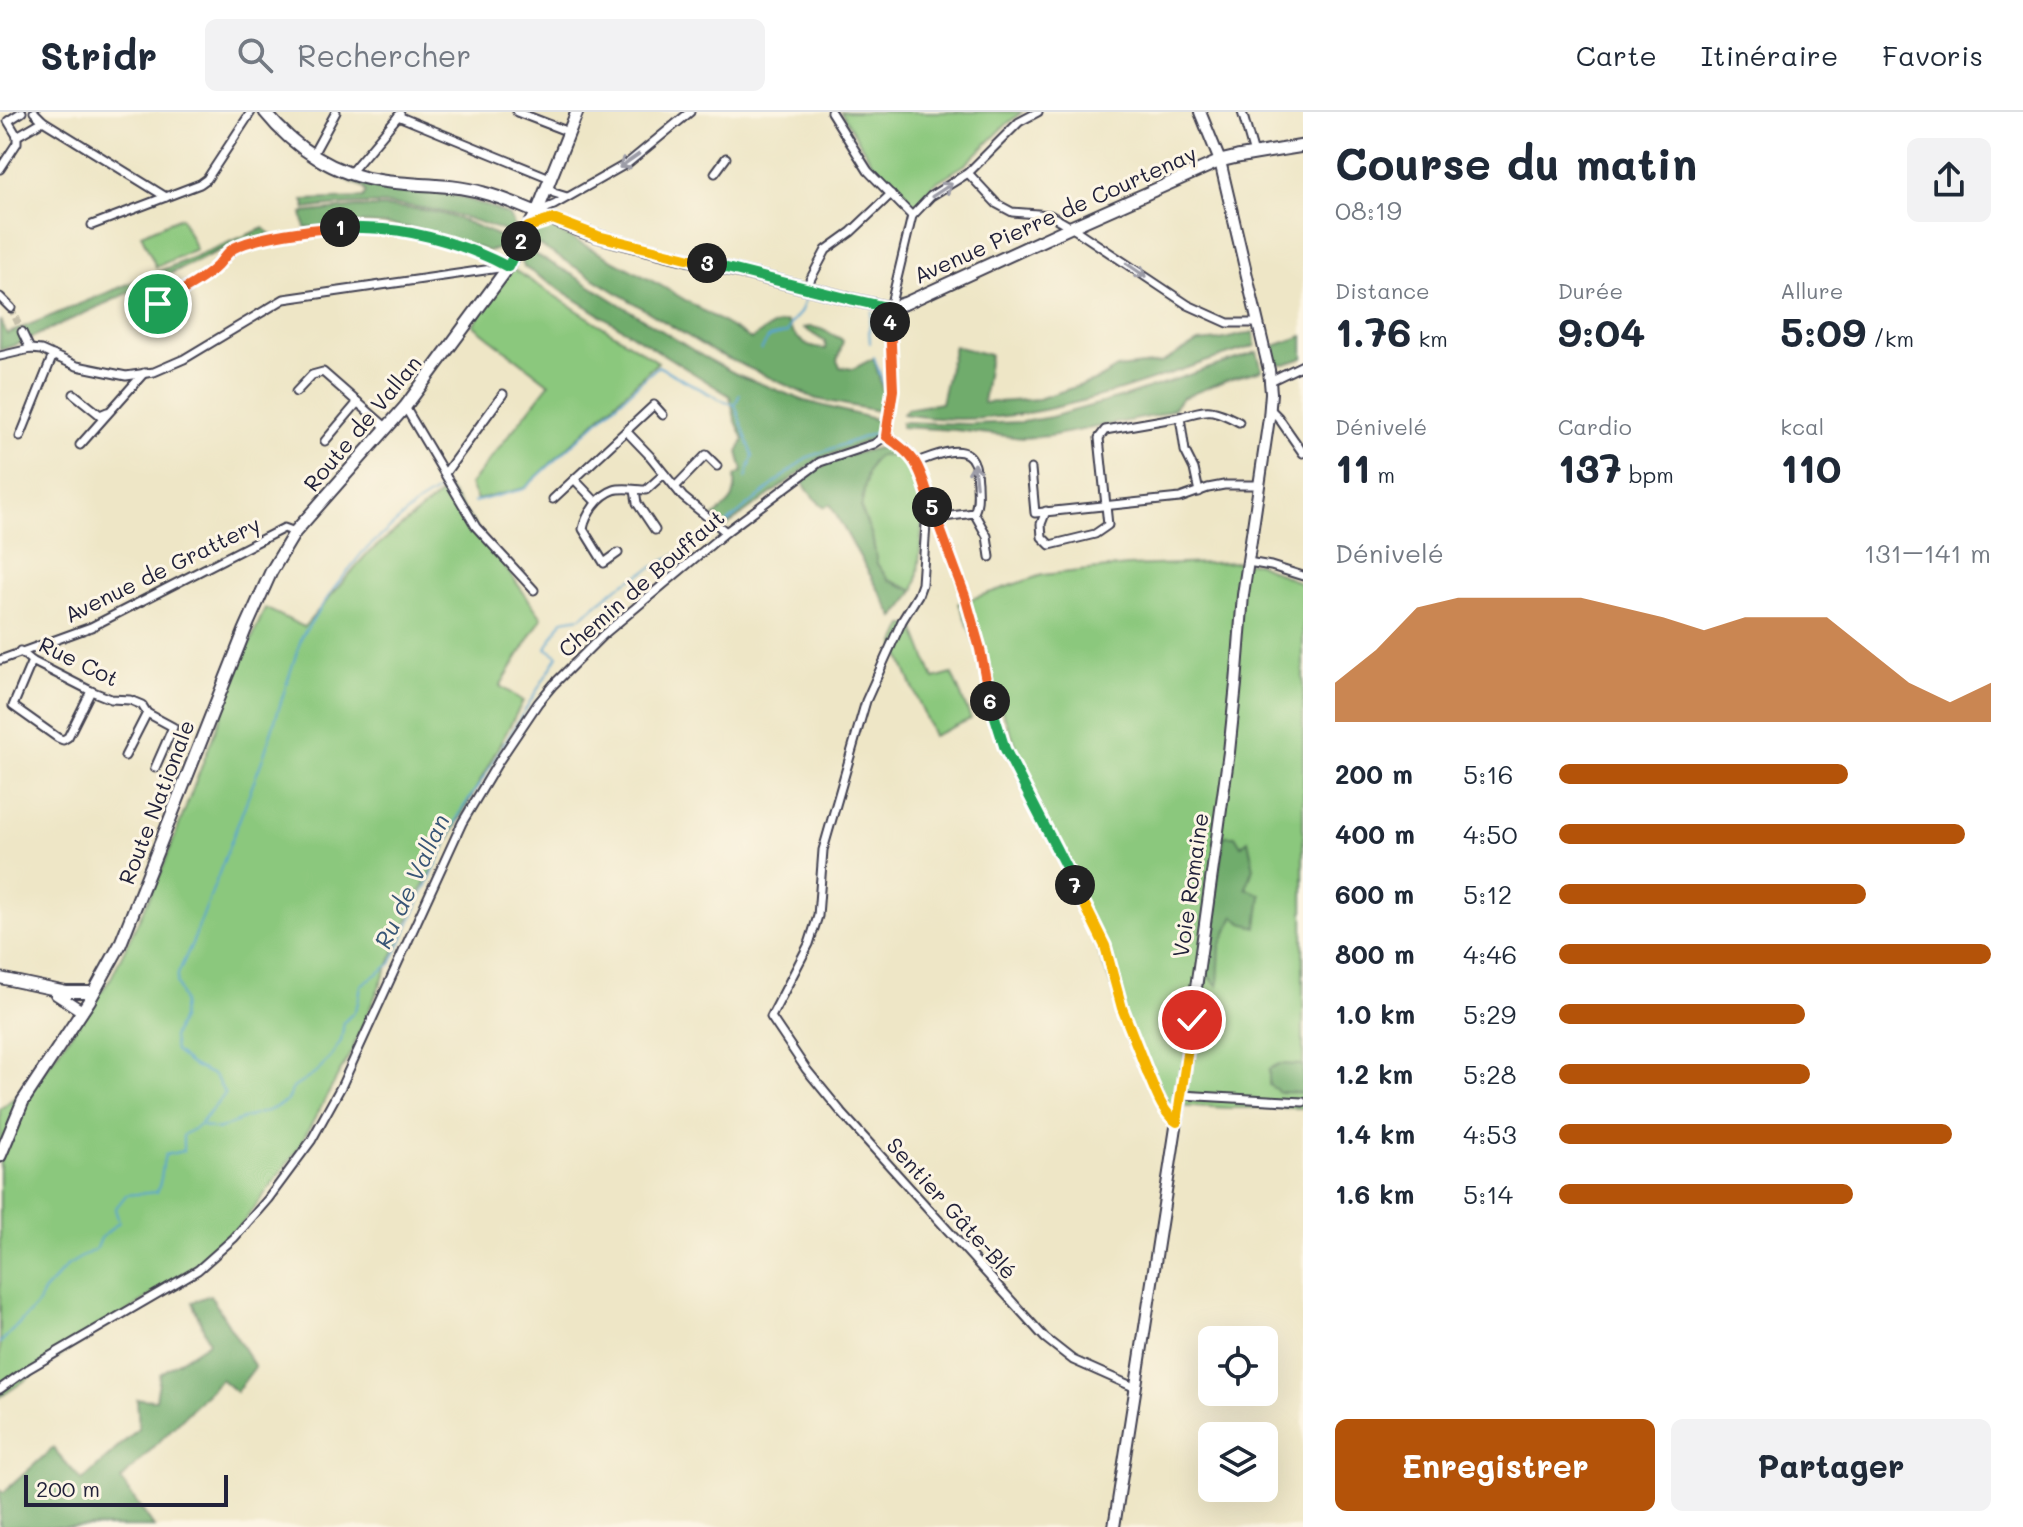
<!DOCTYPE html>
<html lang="fr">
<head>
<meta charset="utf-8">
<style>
  :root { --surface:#fff; --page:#f2f2f3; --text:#1f2937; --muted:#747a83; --line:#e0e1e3; --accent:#b45309 }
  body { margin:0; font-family:Mali,sans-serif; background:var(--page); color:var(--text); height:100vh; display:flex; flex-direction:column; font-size:30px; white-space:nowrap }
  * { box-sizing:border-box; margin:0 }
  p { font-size:26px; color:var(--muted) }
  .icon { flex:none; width:44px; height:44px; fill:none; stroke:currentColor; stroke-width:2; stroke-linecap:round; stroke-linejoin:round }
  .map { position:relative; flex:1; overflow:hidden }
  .panel { display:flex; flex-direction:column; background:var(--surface); width:720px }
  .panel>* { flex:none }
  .tools { position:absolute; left:1198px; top:1214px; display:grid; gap:16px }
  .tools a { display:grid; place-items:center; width:80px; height:80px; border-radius:12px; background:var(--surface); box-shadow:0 8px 32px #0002; font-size:40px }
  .scale { position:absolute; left:24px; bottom:20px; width:204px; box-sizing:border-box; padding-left:8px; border:4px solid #22223b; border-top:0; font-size:22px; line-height:28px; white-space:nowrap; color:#22223b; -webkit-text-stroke:6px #fcf5e5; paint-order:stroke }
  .pin { position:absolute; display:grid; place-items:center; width:68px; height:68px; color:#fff; margin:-34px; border:4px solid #fff; border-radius:50%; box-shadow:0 2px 8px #0007 }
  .km { position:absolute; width:40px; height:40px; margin:-20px; border-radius:50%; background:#222; color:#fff; font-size:22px; line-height:40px; text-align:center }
  .round { display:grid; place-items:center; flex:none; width:84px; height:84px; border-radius:12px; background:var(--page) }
  .summary { display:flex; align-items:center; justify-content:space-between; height:136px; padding:0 32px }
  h1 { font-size:44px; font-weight:800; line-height:60px }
  .figures { display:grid; grid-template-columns:repeat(3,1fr); gap:12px; height:136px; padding:8px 32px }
  .figures div { display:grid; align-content:center }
  .figures b { font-size:40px; font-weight:800 }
  .figures small { font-size:22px; font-weight:400 }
  .figures p { font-size:22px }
  .chart { height:224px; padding:16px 32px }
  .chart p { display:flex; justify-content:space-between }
  .chart svg { width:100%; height:144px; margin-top:8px; fill:var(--accent); opacity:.7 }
  .action { display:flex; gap:16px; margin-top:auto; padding:16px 32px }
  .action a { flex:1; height:92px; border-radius:12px; background:var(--accent); color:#fff; font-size:32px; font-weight:800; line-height:92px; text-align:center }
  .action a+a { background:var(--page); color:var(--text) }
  ul { padding:0 32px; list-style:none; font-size:26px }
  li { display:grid; grid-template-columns:128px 96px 1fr; align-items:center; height:60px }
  li i { height:20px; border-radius:10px; background:var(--accent) }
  header { display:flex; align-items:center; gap:48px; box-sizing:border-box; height:112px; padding:0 40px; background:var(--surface); border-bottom:2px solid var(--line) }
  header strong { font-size:38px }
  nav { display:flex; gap:44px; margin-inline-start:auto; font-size:28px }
  .search { width:560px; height:72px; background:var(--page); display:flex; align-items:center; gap:20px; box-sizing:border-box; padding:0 28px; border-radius:12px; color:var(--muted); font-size:30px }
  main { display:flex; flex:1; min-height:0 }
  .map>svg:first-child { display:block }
</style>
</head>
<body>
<header>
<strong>Stridr</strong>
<div class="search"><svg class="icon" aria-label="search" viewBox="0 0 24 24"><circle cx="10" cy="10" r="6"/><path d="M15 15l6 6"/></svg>Rechercher</div>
<nav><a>Carte</a><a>Itinéraire</a><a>Favoris</a></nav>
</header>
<main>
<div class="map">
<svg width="1303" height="1415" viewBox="0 0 1303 1415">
  <rect width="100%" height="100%" fill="#fcf5e5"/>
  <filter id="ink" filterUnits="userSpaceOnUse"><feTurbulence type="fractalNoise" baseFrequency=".0125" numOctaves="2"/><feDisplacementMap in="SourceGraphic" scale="16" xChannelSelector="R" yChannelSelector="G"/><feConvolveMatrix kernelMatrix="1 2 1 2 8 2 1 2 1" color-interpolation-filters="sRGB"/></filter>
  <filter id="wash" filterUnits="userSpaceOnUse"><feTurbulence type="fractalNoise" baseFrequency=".006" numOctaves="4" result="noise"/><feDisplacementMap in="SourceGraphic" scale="32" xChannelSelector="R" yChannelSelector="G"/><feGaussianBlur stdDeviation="1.8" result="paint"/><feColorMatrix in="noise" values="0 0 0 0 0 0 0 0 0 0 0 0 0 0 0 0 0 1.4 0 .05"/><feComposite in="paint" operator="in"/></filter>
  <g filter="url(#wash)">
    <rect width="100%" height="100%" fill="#eee6c6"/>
    <g fill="#8bc87d" stroke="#56755c" stroke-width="2">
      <path d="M841 0H1022L1007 12 966 52 933 72 919 91H912L874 54Z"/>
      <path d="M181 105 196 137 156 155 141 122Z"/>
      <path d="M511 156 658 250 525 376 477 388 470 373 549 272 473 213Z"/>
      <path d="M891 343C897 345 904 346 909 350 931 373 920 439 917 469L914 479 888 468 877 452 872 424 861 397 867 361 872 350 878 344Z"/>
      <path d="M448 376 542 506 500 574 523 589 417 787 352 938 298 1037 242 1112 193 1155 0 1285V997L39 966 111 866 160 763 238 559 265 496 304 515 366 443Z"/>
      <path d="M1237 450 1257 451 1298 470 1303 475V996H1228L1159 992 959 491 1042 463 1127 454Z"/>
      <path d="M904 513H913L934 567 952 562 971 607 933 624 895 533Z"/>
    </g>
    <g fill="#70ac6c" stroke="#496754" stroke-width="2">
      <path d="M330 61 378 77 436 80 457 84 493 96 508 103 513 110 514 118 506 120C435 92 381 86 306 97L303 88 363 86 366 81 363 75Z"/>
      <path d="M358 95C387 95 418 95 446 103 468 109 490 120 511 130L504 136 488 139 428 119 392 113 360 111 305 116 302 101Z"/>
      <path d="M546 113 660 173 751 227C764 220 772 211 787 210 793 226 809 237 826 237L825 230 804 216C816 212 829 221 841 227L843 229 837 249 840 255 853 257 874 246 886 293 884 300 816 287 714 240 544 136 527 127 534 118Z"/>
      <path d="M264 116 271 122 221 138 18 232 0 238V208L7 222Z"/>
      <path d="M522 135 573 163 704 245 736 262 805 289 882 309 876 326 819 347 725 415 714 404C731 390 737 387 735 364L743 359 738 340 744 327 735 307 730 284 524 155 519 142Z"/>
      <path d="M1254 220 1255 234C1141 268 1025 324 903 302L907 297 941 291 954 234 990 243 983 291 1038 287 1097 268 1117 256 1161 251 1198 230 1220 228Z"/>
      <path d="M1303 224V246L1285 252 1273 251 1269 236Z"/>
      <path d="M1257 240 1262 258 1229 267 1182 286 1173 297 1159 303 1050 324 1022 326 955 318 901 315V310L969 312 1022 310 1051 305 1123 285Z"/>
      <path d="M884 335C895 339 903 341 910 351 900 344 890 343 878 344L872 350 867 361 861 397 872 424 877 452 889 468 914 479 903 496 894 505 830 392 825 395C815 389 809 381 803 371 816 350 861 339 884 335Z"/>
      <path d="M1224 724H1235L1241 734 1248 728 1254 756 1246 776 1261 783 1257 815 1242 811 1234 804 1220 834 1218 874 1208 864 1206 845Z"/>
      <path d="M1279 952 1303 953V981L1280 980 1269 973V957Z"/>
      <path d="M210 1183 255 1255 236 1280 221 1267 121 1368 154 1415H0V1378L4 1380 53 1336 82 1369 139 1316 137 1287 156 1288 160 1262 209 1230 192 1190Z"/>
    </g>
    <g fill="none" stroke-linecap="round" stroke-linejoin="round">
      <g stroke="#58a4d0" stroke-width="2">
        <path d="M870 231 869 217 872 199"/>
        <path d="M761 238 769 225 787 221 791 211 800 201 807 183"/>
        <path d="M874 245 886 279 887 298"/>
        <path d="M740 282 735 293 753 344 746 366"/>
        <path d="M474 390 524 377 658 254 719 287 735 293"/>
        <path d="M728 410 806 346 877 320 885 308"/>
        <path d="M200 1012 225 982 215 964 190 952 175 939 173 925 181 906 183 890 177 871 178 862 194 827 264 643 302 524 332 479 362 441 418 391 444 375 458 396"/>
        <path d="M0 1231 38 1192 43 1180 68 1153 97 1136 101 1126 119 1110 115 1097 126 1083 157 1080C163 1066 161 1057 165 1043L183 1039V1023L200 1013 218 1018 245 1006 270 998 286 990 293 976 316 961 331 944 341 929 344 910 354 900 358 891 361 873 391 852 462 697 481 670 558 544 546 536 563 508 581 505 619 474 712 422"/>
      </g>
    </g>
  </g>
  <g filter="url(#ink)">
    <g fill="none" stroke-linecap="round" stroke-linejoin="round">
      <path stroke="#c5bfaa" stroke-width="7" stroke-dasharray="7 3.5" stroke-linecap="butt" d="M11 196 22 220"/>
      <defs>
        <g id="minor">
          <path d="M22 0 8 9 17 24 43 9"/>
          <path d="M34 0 43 9 166 85"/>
          <path d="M517 0 569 20"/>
          <path d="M831 0 868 59 912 104"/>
          <path d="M1242 0 1254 42"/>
          <path d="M398 4 550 66"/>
          <path d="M312 44 336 0"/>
          <path d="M0 57 17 31V24"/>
          <path d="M350 61 400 2"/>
          <path d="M715 61 726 46"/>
          <path d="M968 61 997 92 1012 100 1050 103 1071 115 1188 193 1228 211H1257"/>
          <path d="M547 73 554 81 567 85"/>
          <path d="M537 100 554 93 628 51 690 0"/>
          <path d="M92 113 200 72 207 67 251 0"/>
          <path d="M810 168 826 138 851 120 891 82"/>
          <path d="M0 185 11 196"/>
          <path d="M158 192C177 181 199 170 215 155 223 148 228 140 238 135 255 126 279 123 298 120 310 119 322 116 335 115 392 111 457 128 508 155"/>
          <path d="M22 220 30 237"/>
          <path d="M0 244 30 237 41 238 77 254 126 264 154 260 184 247 284 187 506 155"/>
          <path d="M1270 269 1303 253"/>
          <path d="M296 280 312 263 323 260 387 316"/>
          <path d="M74 282 100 303 107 300"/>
          <path d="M405 295 476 415 534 478"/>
          <path d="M1270 297 1278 305 1303 341"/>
          <path d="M626 319 650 344 683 385 726 420"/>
          <path d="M886 324 905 337 917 350 965 484 980 537 991 591 1005 637 1105 834 1122 896 1141 947 1168 1002 1177 1010"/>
          <path d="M886 324 893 278 890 196 912 104 931 84 968 61 1019 10 1038 0"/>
          <path d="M20 325 53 243"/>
          <path d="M325 329 358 290"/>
          <path d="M80 333 144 261"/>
          <path d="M917 350C931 345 966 328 974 351 977 356 976 364 977 370 977 381 979 390 974 401L936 406"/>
          <path d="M1031 357 1035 401 1180 386 1208 376 1224 373H1260"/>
          <path d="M446 360 503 282"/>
          <path d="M575 368 596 390"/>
          <path d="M675 375 706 343 717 354"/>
          <path d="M635 378 637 391 655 418"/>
          <path d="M1199 380 1194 357 1185 339 1180 305C1209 296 1212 296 1239 310"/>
          <path d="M553 387 654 293 663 303"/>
          <path d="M931 390 926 412 922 472 918 483 902 509 866 589 823 738 818 804 809 832 771 905 806 957 842 1001 1045 1226 1073 1248 1136 1276"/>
          <path d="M1046 399 1041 412 1042 425 1050 433 1095 422 1108 413 1099 326 1105 318 1180 305"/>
          <path d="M974 401 987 424 990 445"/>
          <path d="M618 441 604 451 583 417C586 402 599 383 614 378 623 375 637 378 646 378L664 362"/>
          <path d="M1248 450 1271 454 1303 464"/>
          <path d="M20 539 32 549 91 579 111 587 130 588 142 593 147 601 173 615 155 656"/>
          <path d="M0 548 91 515 284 416 295 420"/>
          <path d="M32 549 13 594 58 626 63 628 68 625 91 579"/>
          <path d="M125 644 147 601"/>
          <path d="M1181 983 1303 990"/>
          <path d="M0 1277 28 1257 198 1158 234 1126 268 1087 311 1029 342 973 462 711 499 649 538 591 553 573 603 523 726 420 820 350 874 332 886 324"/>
        </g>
        <g id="secondary">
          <path d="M0 866 66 880H94"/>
          <path d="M56 882 82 899"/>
          <path d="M1114 1415 1181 983 1229 640 1236 572 1243 483 1269 306 1271 281 1269 258 1220 49 1200 0"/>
        </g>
        <g id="primary">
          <path d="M265 0C294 36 335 63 382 69 416 74 450 71 484 81 523 91 558 113 597 124 681 147 766 165 850 187L890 196 906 191 1071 115 1220 49 1237 45 1303 34"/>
          <path d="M0 1044 23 989 89 889 120 833 245 518 271 460 295 420 405 295 504 161 537 100 577 0"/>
        </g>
      </defs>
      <use href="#minor" stroke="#413f50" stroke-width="11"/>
      <use href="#secondary" stroke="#413f50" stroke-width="14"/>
      <use href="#primary" stroke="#413f50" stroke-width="15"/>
      <use href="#minor" stroke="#fff" stroke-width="7"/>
      <use href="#secondary" stroke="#fff" stroke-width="10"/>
      <use href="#primary" stroke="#fff" stroke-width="11"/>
    </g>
    <defs><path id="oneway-shaft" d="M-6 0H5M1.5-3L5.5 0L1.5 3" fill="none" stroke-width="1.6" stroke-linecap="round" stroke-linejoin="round" transform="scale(2)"/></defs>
    <g stroke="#9c9ca7">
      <use href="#oneway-shaft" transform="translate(629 49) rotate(145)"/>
      <use href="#oneway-shaft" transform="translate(942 78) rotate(-33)"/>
      <use href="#oneway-shaft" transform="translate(1136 158) rotate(34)"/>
      <use href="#oneway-shaft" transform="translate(975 363) rotate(-96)"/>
    </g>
  </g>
  <g fill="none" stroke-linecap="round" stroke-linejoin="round" filter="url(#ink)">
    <defs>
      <path id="split-1" d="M158 192C177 181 201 170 217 154 223 148 226 141 234 136 256 124 314 117 340 115"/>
      <path id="split-2" d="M340 115C354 116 369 116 383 117 423 120 473 136 508 155L521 129"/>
      <path id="split-3" d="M521 129 528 115 553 107 598 124 707 151"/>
      <path id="split-4" d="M707 151 850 187 890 196V210"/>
      <path id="split-5" d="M890 210 893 278 886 324C921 348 919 356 932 395"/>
      <path id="split-6" d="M932 395 965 484 980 537 990 589"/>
      <path id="split-7" d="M990 589 1005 637 1075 773"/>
      <path id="split-8" d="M1075 773 1105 834 1122 896 1148 962"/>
      <path id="split-9" d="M1148 962C1155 977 1162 1001 1177 1010L1192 908"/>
    </defs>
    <use href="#split-1" stroke="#fff" stroke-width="16"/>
    <use href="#split-2" stroke="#fff" stroke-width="16"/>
    <use href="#split-3" stroke="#fff" stroke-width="16"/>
    <use href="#split-4" stroke="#fff" stroke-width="16"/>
    <use href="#split-5" stroke="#fff" stroke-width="16"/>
    <use href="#split-6" stroke="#fff" stroke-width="16"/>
    <use href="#split-7" stroke="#fff" stroke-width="16"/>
    <use href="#split-8" stroke="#fff" stroke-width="16"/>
    <use href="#split-9" stroke="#fff" stroke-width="16"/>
    <use href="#split-1" stroke="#f0652b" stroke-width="10"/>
    <use href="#split-2" stroke="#22a559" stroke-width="10"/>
    <use href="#split-3" stroke="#f5b400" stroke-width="10"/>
    <use href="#split-4" stroke="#22a559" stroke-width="10"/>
    <use href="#split-5" stroke="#f0652b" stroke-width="10"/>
    <use href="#split-6" stroke="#f0652b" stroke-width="10"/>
    <use href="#split-7" stroke="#22a559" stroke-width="10"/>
    <use href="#split-8" stroke="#f5b400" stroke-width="10"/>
    <use href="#split-9" stroke="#f5b400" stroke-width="10"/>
  </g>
  <g text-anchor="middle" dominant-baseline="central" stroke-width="6" stroke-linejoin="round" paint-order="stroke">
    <g font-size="22" fill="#22223b" stroke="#fcf5e5">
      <text transform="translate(1055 102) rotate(-24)">Avenue Pierre de Courtenay</text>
      <text transform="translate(362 311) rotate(-50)">Route de Vallan</text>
      <text transform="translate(162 457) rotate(-26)">Avenue de Grattery</text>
      <text transform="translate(641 471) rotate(-41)">Chemin de Bouffaut</text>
      <text transform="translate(79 549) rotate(26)">Rue Cot</text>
      <text transform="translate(156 690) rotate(-69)">Route Nationale</text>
      <text transform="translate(1190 773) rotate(-82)">Voie Romaine</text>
      <text transform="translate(952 1096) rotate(48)">Sentier Gâte-Blé</text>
    </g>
    <g font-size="24" font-style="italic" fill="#385677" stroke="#fcf5e5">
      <text transform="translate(411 769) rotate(-65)">Ru de Vallan</text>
    </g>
  </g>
</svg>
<div class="tools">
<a><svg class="icon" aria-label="locate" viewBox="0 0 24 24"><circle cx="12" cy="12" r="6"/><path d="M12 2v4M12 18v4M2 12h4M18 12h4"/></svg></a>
<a><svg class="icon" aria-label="layers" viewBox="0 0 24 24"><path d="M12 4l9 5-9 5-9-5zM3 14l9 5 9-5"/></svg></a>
</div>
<div class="scale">200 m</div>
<div class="pin" style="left:158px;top:192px;background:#1e9e55"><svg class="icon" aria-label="arrive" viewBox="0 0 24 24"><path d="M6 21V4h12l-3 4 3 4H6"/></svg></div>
<div class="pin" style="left:1192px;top:908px;background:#d93025"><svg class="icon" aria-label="check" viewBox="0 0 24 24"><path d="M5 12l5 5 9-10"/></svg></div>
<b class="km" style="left:340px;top:115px">1</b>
<b class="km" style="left:521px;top:129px">2</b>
<b class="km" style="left:707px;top:151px">3</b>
<b class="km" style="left:890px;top:210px">4</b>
<b class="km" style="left:932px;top:395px">5</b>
<b class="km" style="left:990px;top:589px">6</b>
<b class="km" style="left:1075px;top:773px">7</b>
</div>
<section class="panel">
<div class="summary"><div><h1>Course du matin</h1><p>08:19</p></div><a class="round"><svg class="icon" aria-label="share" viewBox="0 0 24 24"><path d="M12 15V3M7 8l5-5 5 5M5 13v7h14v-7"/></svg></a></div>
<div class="figures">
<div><p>Distance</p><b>1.76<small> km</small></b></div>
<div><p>Durée</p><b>9:04</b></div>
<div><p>Allure</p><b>5:09<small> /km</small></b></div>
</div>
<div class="figures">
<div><p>Dénivelé</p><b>11<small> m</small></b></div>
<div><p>Cardio</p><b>137<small> bpm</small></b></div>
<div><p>kcal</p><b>110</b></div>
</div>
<div class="chart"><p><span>Dénivelé</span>131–141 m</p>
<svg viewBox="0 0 160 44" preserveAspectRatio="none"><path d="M0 44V32L10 22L20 9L30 6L40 6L50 6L60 6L70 9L80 12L90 16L100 12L110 12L120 12L130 22L140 32L150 38L160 32V44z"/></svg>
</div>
<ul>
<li><b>200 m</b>5:16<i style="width:67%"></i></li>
<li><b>400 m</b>4:50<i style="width:94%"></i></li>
<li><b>600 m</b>5:12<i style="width:71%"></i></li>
<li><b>800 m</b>4:46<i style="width:100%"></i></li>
<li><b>1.0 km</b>5:29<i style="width:57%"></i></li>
<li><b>1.2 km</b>5:28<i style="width:58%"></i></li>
<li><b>1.4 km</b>4:53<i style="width:91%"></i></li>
<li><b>1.6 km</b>5:14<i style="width:68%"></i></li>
</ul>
<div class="action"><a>Enregistrer</a><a>Partager</a></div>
</section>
</main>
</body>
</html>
